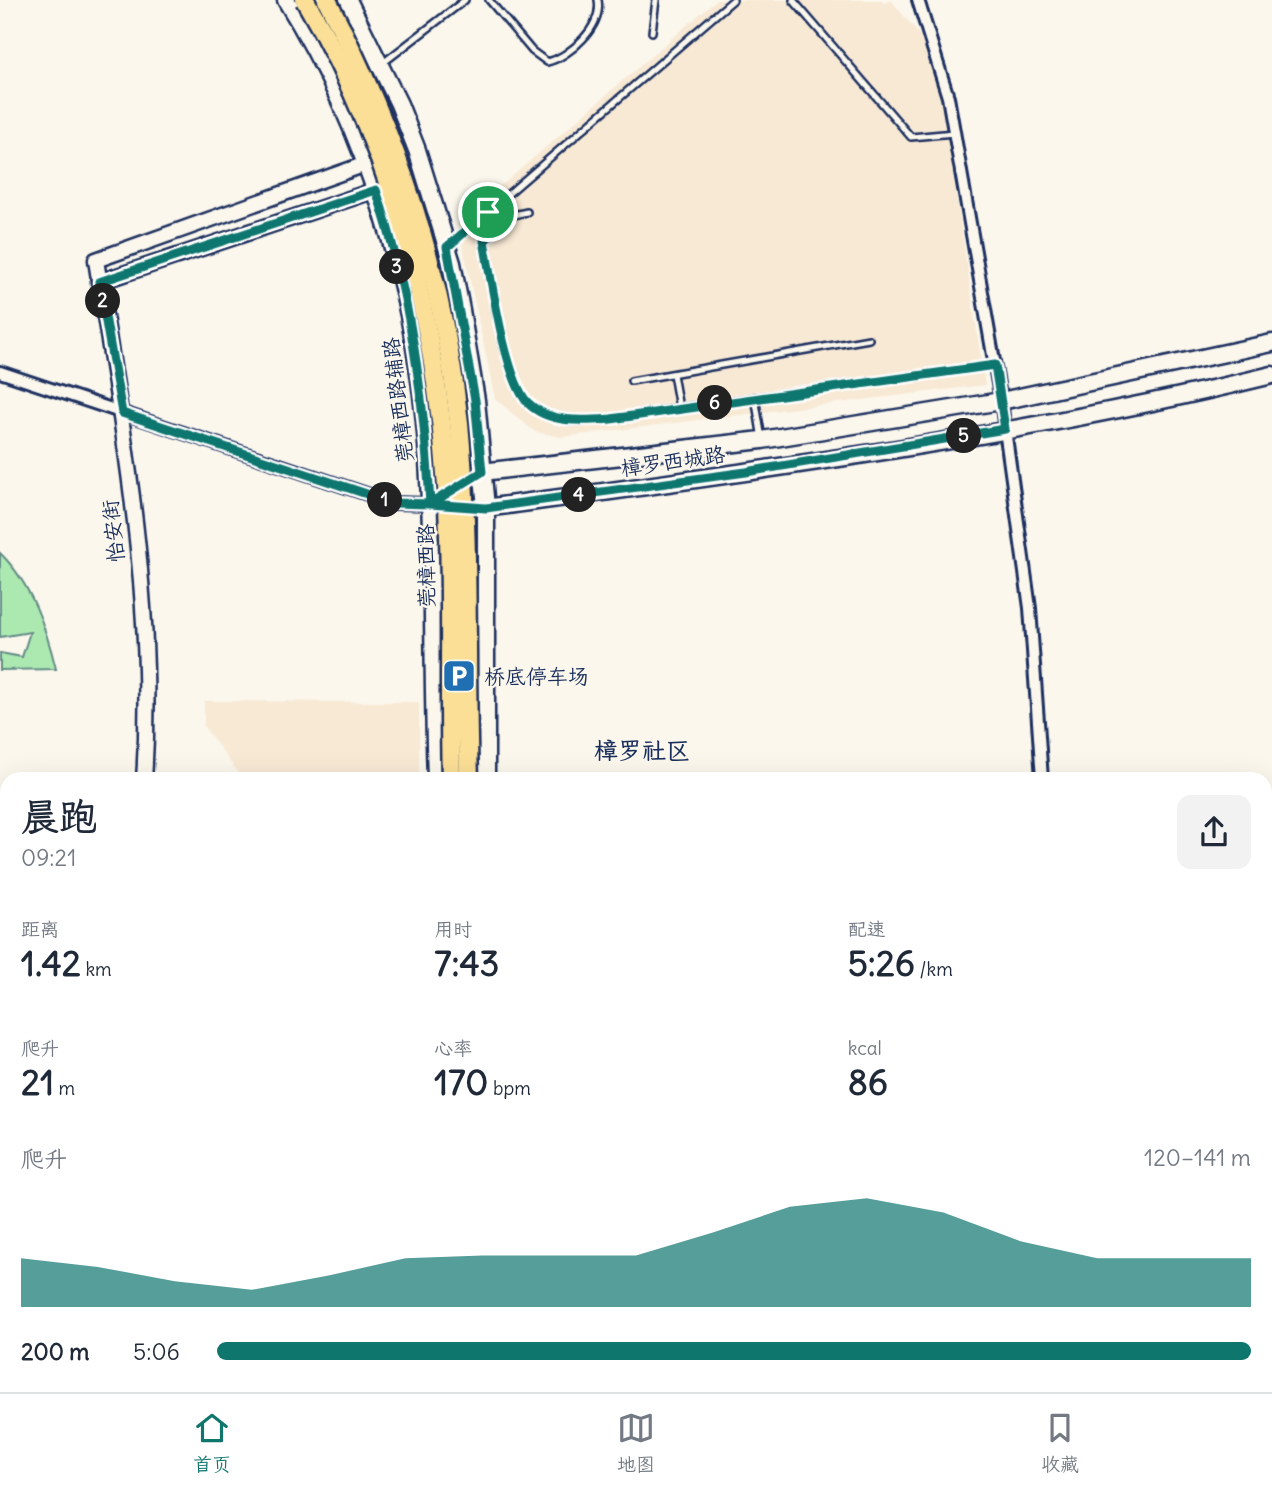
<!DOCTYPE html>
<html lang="zh">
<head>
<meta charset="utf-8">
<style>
  :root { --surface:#fff; --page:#f2f2f3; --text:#1f2937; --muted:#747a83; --line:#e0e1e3; --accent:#0f766e }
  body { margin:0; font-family:Delius,"LXGW WenKai TC",sans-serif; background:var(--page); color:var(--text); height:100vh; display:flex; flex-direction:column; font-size:26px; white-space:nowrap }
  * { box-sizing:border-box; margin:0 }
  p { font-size:23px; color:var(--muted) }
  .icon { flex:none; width:38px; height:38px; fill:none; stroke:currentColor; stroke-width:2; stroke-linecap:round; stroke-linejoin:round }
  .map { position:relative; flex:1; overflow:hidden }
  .drawer { position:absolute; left:0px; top:772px; width:1272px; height:621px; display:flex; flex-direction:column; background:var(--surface); border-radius:21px 21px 0 0; box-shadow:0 7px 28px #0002 }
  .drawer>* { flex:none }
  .pin { position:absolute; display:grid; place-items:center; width:60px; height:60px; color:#fff; margin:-30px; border:4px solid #fff; border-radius:50%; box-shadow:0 2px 7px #0007 }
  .km { position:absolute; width:35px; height:35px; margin:-18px; border-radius:50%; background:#222; color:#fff; font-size:19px; line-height:35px; text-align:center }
  .round { display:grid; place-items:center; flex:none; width:74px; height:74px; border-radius:14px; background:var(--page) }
  .overview { display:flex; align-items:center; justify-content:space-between; height:119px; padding:0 21px }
  h1 { font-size:38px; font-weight:800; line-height:52px }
  .stats { display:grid; grid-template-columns:repeat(3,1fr); gap:10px; height:119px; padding:7px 21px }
  .stats div { display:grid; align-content:center }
  .stats b { font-size:35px; font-weight:800 }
  .stats small { font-size:19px; font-weight:400 }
  .stats p { font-size:19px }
  .chart { height:196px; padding:14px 21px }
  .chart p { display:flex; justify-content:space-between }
  .chart svg { width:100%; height:126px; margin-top:7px; fill:var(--accent); opacity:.7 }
  ul { padding:0 21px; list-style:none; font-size:23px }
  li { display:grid; grid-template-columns:112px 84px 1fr; align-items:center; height:52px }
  li i { height:18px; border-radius:9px; background:var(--accent) }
  .menu { display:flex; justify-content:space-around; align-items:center; height:98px; border-top:2px solid var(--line); background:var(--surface); font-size:19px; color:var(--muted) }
  .menu a { display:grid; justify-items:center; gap:4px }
  .menu .current { color:var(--accent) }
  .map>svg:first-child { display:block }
</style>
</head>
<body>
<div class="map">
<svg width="1272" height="1392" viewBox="0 0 1272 1392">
  <rect width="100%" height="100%" fill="#fbf7ec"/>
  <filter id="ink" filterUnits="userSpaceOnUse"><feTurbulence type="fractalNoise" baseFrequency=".0143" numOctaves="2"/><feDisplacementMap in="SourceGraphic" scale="14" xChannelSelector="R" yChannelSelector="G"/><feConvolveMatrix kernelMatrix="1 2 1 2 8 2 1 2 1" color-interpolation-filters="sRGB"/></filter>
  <g filter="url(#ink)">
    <g fill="#f8e9d5">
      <path d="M716 0H881L884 3 891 0 935 54 985 385 561 437 535 432 495 399 458 223Z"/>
      <path d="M204 701 419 702V779H243L204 727Z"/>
      <path d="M1265 891 1272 897V1063H1265Z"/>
      <path d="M7 1279V1386H182L185 1392H0V1296Z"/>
    </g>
    <g fill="#ace9b0" stroke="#648c87" stroke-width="2">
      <path d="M0 553C31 583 46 628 56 669L0 670V653L22 657 30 632 0 637Z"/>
      <path d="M1265 1235 1272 1236V1392H1223L1219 1386H1265Z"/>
    </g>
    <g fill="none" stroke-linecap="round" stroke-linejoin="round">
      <defs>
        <g id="service">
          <path d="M489 0 532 51 547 62C570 57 603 26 598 0"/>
          <path d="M793 0 911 137 954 133"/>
          <path d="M652 32 656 0"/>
          <path d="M383 63 465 0"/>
          <path d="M498 203 509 216 484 241C491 277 504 378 527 402 538 413 556 419 571 421 607 423 644 413 679 408L673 374"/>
          <path d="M509 216 527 212"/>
          <path d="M449 245 733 0"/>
          <path d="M631 381 869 339"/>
          <path d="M755 397 762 439"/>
          <path d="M679 408 995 365"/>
        </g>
        <g id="minor">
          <path d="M918 0 948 97 1001 401 1030 608 1042 779"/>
          <path d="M0 372 394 503 430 504"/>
          <path d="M1265 1121 1272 1120"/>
        </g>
        <g id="tertiary">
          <path d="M99 282 376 190"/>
          <path d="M144 779C156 606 123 430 96 260L366 164"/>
          <path d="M0 1227 7 1223"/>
          <path d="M290 1386 293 1392"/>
        </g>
        <g id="secondary">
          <path d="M286 0C369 134 415 289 427 445 435 556 432 668 436 779"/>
          <path d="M348 0 399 104 417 150 452 263 461 310 476 400 486 508V779"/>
          <path d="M430 504 482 472 762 440 1001 401 1272 343"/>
          <path d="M453 506 486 508C749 472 1014 438 1272 375"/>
          <path d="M339 1392 350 1386"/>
          <path d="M374 1392 386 1386"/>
        </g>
        <g id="primary">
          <path d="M609 1386 612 1392"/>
          <path d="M632 1386 635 1392"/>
        </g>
      </defs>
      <use href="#service" stroke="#1b2f5e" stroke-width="10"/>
      <use href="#minor" stroke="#1b2f5e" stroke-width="16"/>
      <use href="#tertiary" stroke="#1b2f5e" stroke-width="19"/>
      <use href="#secondary" stroke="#1b2f5e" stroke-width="21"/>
      <use href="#primary" stroke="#1b2f5e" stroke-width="23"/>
      <use href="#service" stroke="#fbf7ec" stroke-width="5"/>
      <use href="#minor" stroke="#fbf7ec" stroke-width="10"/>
      <use href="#tertiary" stroke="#fbf7ec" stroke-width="14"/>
      <use href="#secondary" stroke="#fbf7ec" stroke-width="16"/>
      <use href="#primary" stroke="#fbdf96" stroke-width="18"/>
      <defs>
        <g id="primary-bridge">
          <path d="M305 0C392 149 436 317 447 488 453 585 448 682 451 779"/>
          <path d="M327 0C396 134 443 272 459 423 470 541 465 660 469 779"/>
        </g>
      </defs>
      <use href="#primary-bridge" stroke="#1b2f5e" stroke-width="23" stroke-linecap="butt"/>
      <use href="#primary-bridge" stroke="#fbdf96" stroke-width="18"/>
    </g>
  </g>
  <g fill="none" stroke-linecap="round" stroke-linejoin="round" filter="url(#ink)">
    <defs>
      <path id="route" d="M488 212 447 247 475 400 482 472 430 504 394 503 122 413 99 282 376 190C410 292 424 398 430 504L486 508 746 472 1005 429 995 365 611 419C583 421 549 424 528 403 505 380 491 277 484 241L509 216 498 203 488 212"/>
    </defs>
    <use href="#route" stroke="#fff" stroke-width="14"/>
    <use href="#route" stroke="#0f766e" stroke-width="9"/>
  </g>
  <defs>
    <symbol id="parking-square" viewBox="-11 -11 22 22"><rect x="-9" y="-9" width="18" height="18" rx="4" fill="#1f6fb2" stroke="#fbf7ec"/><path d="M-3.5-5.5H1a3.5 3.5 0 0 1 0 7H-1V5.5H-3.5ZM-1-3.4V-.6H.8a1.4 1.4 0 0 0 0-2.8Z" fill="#fff"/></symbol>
  </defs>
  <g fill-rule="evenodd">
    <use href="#parking-square" x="440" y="657" width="38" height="38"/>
  </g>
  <g text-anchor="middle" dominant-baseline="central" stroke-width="5" stroke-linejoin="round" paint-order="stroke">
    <g font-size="21" fill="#1b2f5e" stroke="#fbf7ec">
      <text transform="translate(398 400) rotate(-97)">莞樟西路辅路</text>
      <text transform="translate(673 461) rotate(-8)">樟罗西城路</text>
      <text transform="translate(113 531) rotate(-96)">怡安街</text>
      <text transform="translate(426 566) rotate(-91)">莞樟西路</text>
    </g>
    <g font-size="21" fill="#1b2f5e" stroke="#fbf7ec" text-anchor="start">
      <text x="484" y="676">桥底停车场</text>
    </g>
    <g font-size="24" font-weight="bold" fill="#1b2f5e" stroke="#fbf7ec">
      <text x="642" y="750">樟罗社区</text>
    </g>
  </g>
</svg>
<div class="pin" style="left:488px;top:212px;background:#1e9e55"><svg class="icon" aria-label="arrive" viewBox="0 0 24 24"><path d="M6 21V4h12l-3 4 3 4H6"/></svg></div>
<b class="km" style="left:385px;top:500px">1</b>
<b class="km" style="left:103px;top:301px">2</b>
<b class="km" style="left:397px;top:267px">3</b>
<b class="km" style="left:579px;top:495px">4</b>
<b class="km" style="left:964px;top:436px">5</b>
<b class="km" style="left:715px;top:403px">6</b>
<section class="drawer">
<div class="overview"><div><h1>晨跑</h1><p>09:21</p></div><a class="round"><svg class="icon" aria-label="share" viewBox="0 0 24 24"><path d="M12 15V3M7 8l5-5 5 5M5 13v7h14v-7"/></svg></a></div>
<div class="stats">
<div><p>距离</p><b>1.42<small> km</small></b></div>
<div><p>用时</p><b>7:43</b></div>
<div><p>配速</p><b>5:26<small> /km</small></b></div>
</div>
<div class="stats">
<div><p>爬升</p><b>21<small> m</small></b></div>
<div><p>心率</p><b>170<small> bpm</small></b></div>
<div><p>kcal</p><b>86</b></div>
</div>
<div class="chart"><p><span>爬升</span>120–141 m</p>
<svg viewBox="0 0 160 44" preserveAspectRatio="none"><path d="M0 44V27L10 30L20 35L30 38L40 33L50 27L60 26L70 26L80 26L90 18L100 9L110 6L120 11L130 21L140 27L150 27L160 27V44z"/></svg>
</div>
<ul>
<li><b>200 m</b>5:06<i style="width:100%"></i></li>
</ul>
</section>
</div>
<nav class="menu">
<a class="current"><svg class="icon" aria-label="home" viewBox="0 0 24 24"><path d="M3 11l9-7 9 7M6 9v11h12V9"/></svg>首页</a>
<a><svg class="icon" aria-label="map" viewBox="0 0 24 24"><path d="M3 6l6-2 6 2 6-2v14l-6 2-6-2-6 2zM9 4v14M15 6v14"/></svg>地图</a>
<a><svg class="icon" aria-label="saved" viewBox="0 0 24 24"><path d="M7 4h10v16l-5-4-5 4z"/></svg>收藏</a>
</nav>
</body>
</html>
